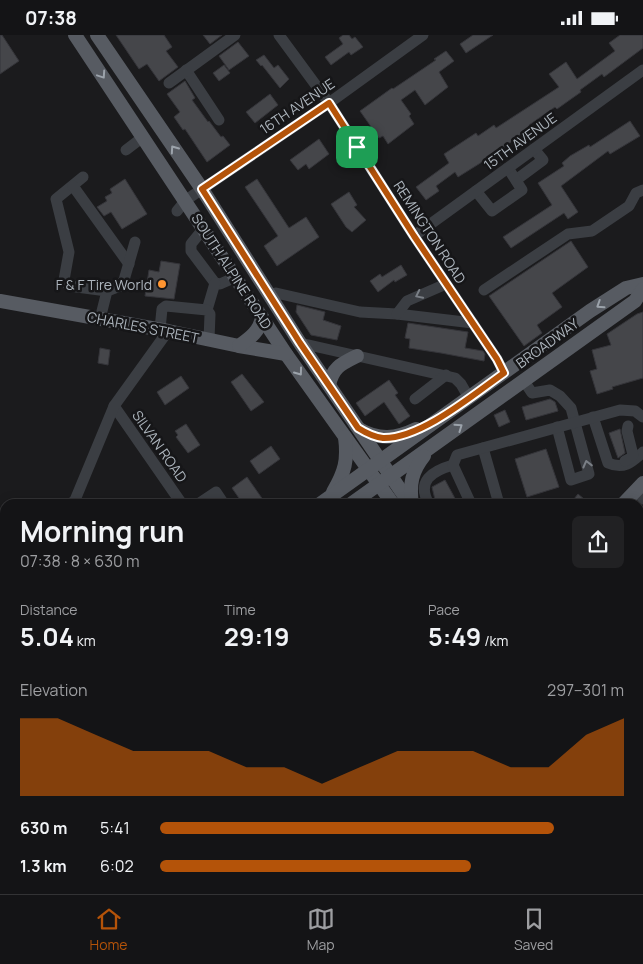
<!DOCTYPE html>
<html lang="en">
<head>
<meta charset="utf-8">
<style>
  :root { --surface:#141416; --page:#212123; --text:#f1f3f6; --muted:#9d9ea1; --line:#333335; --accent:#b45309 }
  body { margin:0; font-family:Manrope,sans-serif; background:var(--page); color:var(--text); height:100vh; display:flex; flex-direction:column; font-size:19px; white-space:nowrap }
  * { box-sizing:border-box; margin:0 }
  p { font-size:16px; color:var(--muted) }
  .icon { flex:none; width:28px; height:28px; fill:none; stroke:currentColor; stroke-width:2; stroke-linecap:round; stroke-linejoin:round }
  .map { position:relative; flex:1; overflow:hidden }
  .panel { position:absolute; left:0px; top:464px; width:644px; height:396px; display:flex; flex-direction:column; background:var(--surface); border-radius:15px 15px 0 0; box-shadow:0 2px 12px #0003,0 0 0 1px var(--line) }
  .panel>* { flex:none }
  .pin { position:absolute; display:grid; place-items:center; width:42px; height:42px; color:#fff; margin:-21px; border-radius:10px; box-shadow:0 2px 8px #0006 }
  .round { display:grid; place-items:center; flex:none; width:52px; height:52px; border-radius:8px; background:var(--page) }
  .head { display:flex; align-items:center; justify-content:space-between; height:85px; padding:0 20px }
  h1 { font-size:28px; font-weight:700; line-height:38px }
  .figures { display:grid; grid-template-columns:repeat(3,1fr); gap:8px; height:85px; padding:5px 20px }
  .figures div { display:grid; align-content:center }
  .figures b { font-size:25px; font-weight:700 }
  .figures small { font-size:14px; font-weight:400 }
  .figures p { font-size:14px }
  .chart { height:140px; padding:10px 20px }
  .chart p { display:flex; justify-content:space-between }
  .chart svg { width:100%; height:90px; margin-top:5px; fill:var(--accent); opacity:.7 }
  ul { padding:0 20px; list-style:none; font-size:16px }
  li { display:grid; grid-template-columns:80px 60px 1fr; align-items:center; height:38px }
  li i { height:12px; border-radius:6px; background:var(--accent) }
  .status { display:flex; justify-content:space-between; align-items:center; height:35px; padding:0 25px; background:var(--surface); direction:ltr }
  .status svg { height:14px; fill:currentColor }
  .menu { display:flex; justify-content:space-around; align-items:center; height:70px; border-top:1px solid var(--line); background:var(--surface); font-size:14px; color:var(--muted) }
  .menu a { display:grid; justify-items:center; gap:2px }
  .menu .selected { color:var(--accent) }
  .map>svg:first-child { display:block }
</style>
</head>
<body>
<div class="status"><b>07:38</b><svg viewBox="0 0 49 12"><path d="M0 12V9h3v3zM5 12V6h3v6zM10 12V3h3v9zM15 12V0h3v12zM26 1h20v11H26zM47 4h2v5h-2z"/></svg></div>
<div class="map">
<svg width="643" height="859" viewBox="0 0 643 859">
  <rect width="100%" height="100%" fill="#1b1b1d"/>
  <path fill="#202920" d="M121 855H296L298 859H115Z"/>
  <g fill="#45464a" stroke="#35353a">
    <path d="M0 0H2L19 26 0 39Z"/>
    <path d="M116 0H164L172 12 166 16 178 32 159 46 147 29 139 34Z"/>
    <path d="M203 0H222L210 9Z"/>
    <path d="M343 0H349L352 4 355 2 363 12 351 20 349 17 331 30 325 22 343 9 339 3Z"/>
    <path d="M473 0H493L466 18 460 9Z"/>
    <path d="M620 0H643V13L604 42 602 39 580 55 581 57 571 64 557 74 555 72 529 90 530 92 498 117 458 142 455 137 436 151 439 156 426 165 416 152 449 128 444 119 476 98 478 101 494 90 496 93 559 52 549 39 566 27 577 44 615 16 609 8Z"/>
    <path d="M238 7 249 21 229 35 219 21Z"/>
    <path d="M446 16 454 26 439 37 448 52 425 70 415 55 401 65 411 79 409 81 414 89 388 109 383 101 379 103 360 76 392 53 393 54 436 25 434 24Z"/>
    <path d="M264 20 274 33 278 30 289 44 280 53 262 30 261 31 256 25Z"/>
    <path d="M224 30 230 38 219 46 213 38Z"/>
    <path d="M185 46 195 63 192 65 208 87 209 86 221 102 223 101 230 110 207 127 185 94 183 95 174 82 180 77 167 59Z"/>
    <path d="M270 59 278 70 255 88 246 77Z"/>
    <path d="M630 86 640 101 610 119 608 116 561 151 578 177 568 184 564 178 511 213 503 202 552 170 538 148 564 131 562 128 570 121 589 110 590 112Z"/>
    <path d="M319 104 329 119 309 134 306 129 298 135 290 125Z"/>
    <path d="M125 144 147 179 122 194 111 177 104 181 97 172 107 166 105 162 112 158 110 154Z"/>
    <path d="M257 144 289 193 306 182 319 202 277 231 264 211 278 201 245 152Z"/>
    <path d="M349 157 357 170 354 172 366 185 352 197 346 192 331 169Z"/>
    <path d="M571 206 588 232 552 258 562 272 537 290 542 298 524 311 489 261Z"/>
    <path d="M161 226 180 229 174 264 145 261 149 235 159 237Z"/>
    <path d="M401 230 407 240 395 247 394 245 378 257 370 246 380 239 382 242Z"/>
    <path d="M297 270 325 277 323 285 341 291 337 305 311 300 296 277Z"/>
    <path d="M643 277V343L612 352 613 354 597 359 590 336 597 334 592 315 611 310 607 299 637 279Z"/>
    <path d="M408 288 468 297 465 313 483 316 485 319 484 326 441 318 409 313 410 304 405 303Z"/>
    <path d="M100 313 110 315 108 330 98 328Z"/>
    <path d="M242 339 264 367 251 376 231 347Z"/>
    <path d="M181 341 189 353 165 370 157 357Z"/>
    <path d="M389 345 398 358 395 360 410 381 399 389 384 367 365 381 356 368Z"/>
    <path d="M550 364 555 367 558 376 526 385 522 372Z"/>
    <path d="M505 375 510 387 499 392 494 380Z"/>
    <path d="M186 389 200 410 188 418 176 402 178 400 175 396Z"/>
    <path d="M620 394 625 418 618 423 609 398Z"/>
    <path d="M271 411 280 424 259 439 250 426Z"/>
    <path d="M546 414 559 452 527 462 515 424Z"/>
    <path d="M247 442 266 469H243L232 453Z"/>
    <path d="M445 445 458 469H436L432 452Z"/>
    <path d="M578 459 590 469H570Z"/>
  </g>
  <g fill="none" stroke-linecap="round" stroke-linejoin="round">
    <g stroke="#3b3e43" stroke-width="11">
      <path d="M279 0 329 68 414 201 497 324 504 338"/>
      <path d="M186 35 219 85"/>
      <path d="M169 48 235 0"/>
      <path d="M126 115 143 102"/>
      <path d="M83 142 56 164 69 217 64 245 69 251 107 256"/>
      <path d="M516 145 543 125 534 114"/>
      <path d="M73 151 129 229"/>
      <path d="M476 156 492 176 522 155 508 133"/>
      <path d="M177 176 186 165 329 68 423 0"/>
      <path d="M204 193 191 209V216L215 248 220 249 236 242"/>
      <path d="M414 201 643 35"/>
      <path d="M484 255 568 199 592 196 629 171 636 158 643 155"/>
      <path d="M276 258 360 277 397 279 473 288"/>
      <path d="M207 275 215 248"/>
      <path d="M397 279 407 266 446 249"/>
      <path d="M100 284 107 256 120 251 124 245 135 207"/>
      <path d="M160 294 162 274 166 271 207 275 210 279 209 305"/>
      <path d="M300 308 455 343 461 349 469 363"/>
      <path d="M524 346 532 358 550 355 560 361 571 373 589 439 571 445 557 392"/>
      <path d="M415 364 446 340"/>
      <path d="M114 371 182 469"/>
      <path d="M593 382 608 428C624 435 632 427 643 417"/>
      <path d="M483 413 499 469"/>
      <path d="M625 426 631 423 633 420 627 396 628 391"/>
      <path d="M637 455 643 464"/>
      <path d="M71 469 75 465 114 371 168 296"/>
      <path d="M198 469 216 457 224 469"/>
      <path d="M429 469C416 446 432 436 453 430"/>
      <path d="M471 469 453 430 457 420 620 375 635 376 643 382"/>
      <path d="M0 496 5 504"/>
      <path d="M639 511 643 517"/>
      <path d="M0 536 5 532"/>
      <path d="M639 563 640 565"/>
      <path d="M639 674 643 671"/>
      <path d="M639 739 643 745"/>
      <path d="M302 855 305 859"/>
      <path d="M500 855 502 859"/>
      <path d="M632 855 635 859"/>
      <path d="M543 859 549 855"/>
      <path d="M566 859 572 855"/>
      <path d="M602 859 608 855"/>
    </g>
    <g stroke="#575b62" stroke-width="14">
      <path d="M75 0 286 319 393 469"/>
      <path d="M97 0 202 154 300 308 410 469"/>
      <path d="M0 266 168 296 239 311 286 319"/>
      <path d="M239 311C250 303 260 296 262 282"/>
      <path d="M329 350C333 332 341 329 357 321"/>
      <path d="M359 394C378 405 396 404 416 394"/>
      <path d="M333 457C345 437 348 425 345 402"/>
      <path d="M320 469 590 276 626 253 643 249"/>
      <path d="M351 469 635 266 643 254"/>
      <path d="M412 469C409 449 412 436 424 421"/>
      <path d="M623 469 643 448"/>
      <path d="M0 699 5 695"/>
      <path d="M0 719 5 716"/>
      <path d="M639 805 643 811"/>
      <path d="M639 837 643 843"/>
    </g>
  </g>
  <defs><path id="oneway-chevron" d="M-2-3.5L2.5 0L-2 3.5" fill="none" stroke-width="1.6" stroke-linecap="round" stroke-linejoin="round" transform="scale(1.25)"/></defs>
  <g stroke="#9ca3ab">
    <use href="#oneway-chevron" transform="translate(102 40) rotate(56)"/>
    <use href="#oneway-chevron" transform="translate(174 114) rotate(-125)"/>
    <use href="#oneway-chevron" transform="translate(600 270) rotate(147)"/>
    <use href="#oneway-chevron" transform="translate(299 337) rotate(54)"/>
    <use href="#oneway-chevron" transform="translate(459 392) rotate(-35)"/>
  </g>
  <g stroke="#7a7f86">
    <use href="#oneway-chevron" transform="translate(419 260) rotate(154)"/>
    <use href="#oneway-chevron" transform="translate(587 429) rotate(-104)"/>
  </g>
  <g fill="none" stroke-linecap="round" stroke-linejoin="round">
    <defs>
      <path id="route" d="M329 68 414 201 497 324 504 338C474 359 421 404 383 403 374 402 366 398 358 393L300 308 202 154Z"/>
    </defs>
    <use href="#route" stroke="#fff" stroke-width="10"/>
    <use href="#route" stroke="#b45309" stroke-width="6"/>
  </g>
  <circle fill="#ff9531" stroke="#161618" stroke-width="2" cx="162" cy="249" r="5"/>
  <g text-anchor="middle" dominant-baseline="central" stroke-width="5" stroke-linejoin="round" paint-order="stroke">
    <g font-size="14" fill="#adb5bd" stroke="#161618">
      <text transform="translate(297 71) rotate(-34)">16TH AVENUE</text>
      <text transform="translate(520 106) rotate(-36)">15TH AVENUE</text>
      <text transform="translate(430 197) rotate(57)">REMINGTON ROAD</text>
      <text transform="translate(232 236) rotate(57)">SOUTH ALPINE ROAD</text>
      <text transform="translate(143 292) rotate(11)">CHARLES STREET</text>
      <text transform="translate(547 308) rotate(-36)">BROADWAY</text>
      <text transform="translate(160 411) rotate(55)">SILVAN ROAD</text>
    </g>
    <g font-size="14" fill="#adb5bd" stroke="#161618" text-anchor="end">
      <text x="152" y="249">F &amp; F Tire World</text>
    </g>
  </g>
</svg>
<div class="pin" style="left:357px;top:112px;background:#1e9e55"><svg class="icon" aria-label="arrive" viewBox="0 0 24 24"><path d="M6 21V4h12l-3 4 3 4H6"/></svg></div>
<section class="panel">
<div class="head"><div><h1>Morning run</h1><p>07:38 · 8 × 630 m</p></div><a class="round"><svg class="icon" aria-label="share" viewBox="0 0 24 24"><path d="M12 15V3M7 8l5-5 5 5M5 13v7h14v-7"/></svg></a></div>
<div class="figures">
<div><p>Distance</p><b>5.04<small> km</small></b></div>
<div><p>Time</p><b>29:19</b></div>
<div><p>Pace</p><b>5:49<small> /km</small></b></div>
</div>
<div class="chart"><p><span>Elevation</span>297–301 m</p>
<svg viewBox="0 0 160 44" preserveAspectRatio="none"><path d="M0 44V6L10 6L20 14L30 22L40 22L50 22L60 30L70 30L80 38L90 30L100 22L110 22L120 22L130 30L140 30L150 14L160 6V44z"/></svg>
</div>
<ul>
<li><b>630 m</b>5:41<i style="width:85%"></i></li>
<li><b>1.3 km</b>6:02<i style="width:67%"></i></li>
</ul>
</section>
</div>
<nav class="menu">
<a class="selected"><svg class="icon" aria-label="home" viewBox="0 0 24 24"><path d="M3 11l9-7 9 7M6 9v11h12V9"/></svg>Home</a>
<a><svg class="icon" aria-label="map" viewBox="0 0 24 24"><path d="M3 6l6-2 6 2 6-2v14l-6 2-6-2-6 2zM9 4v14M15 6v14"/></svg>Map</a>
<a><svg class="icon" aria-label="saved" viewBox="0 0 24 24"><path d="M7 4h10v16l-5-4-5 4z"/></svg>Saved</a>
</nav>
</body>
</html>
